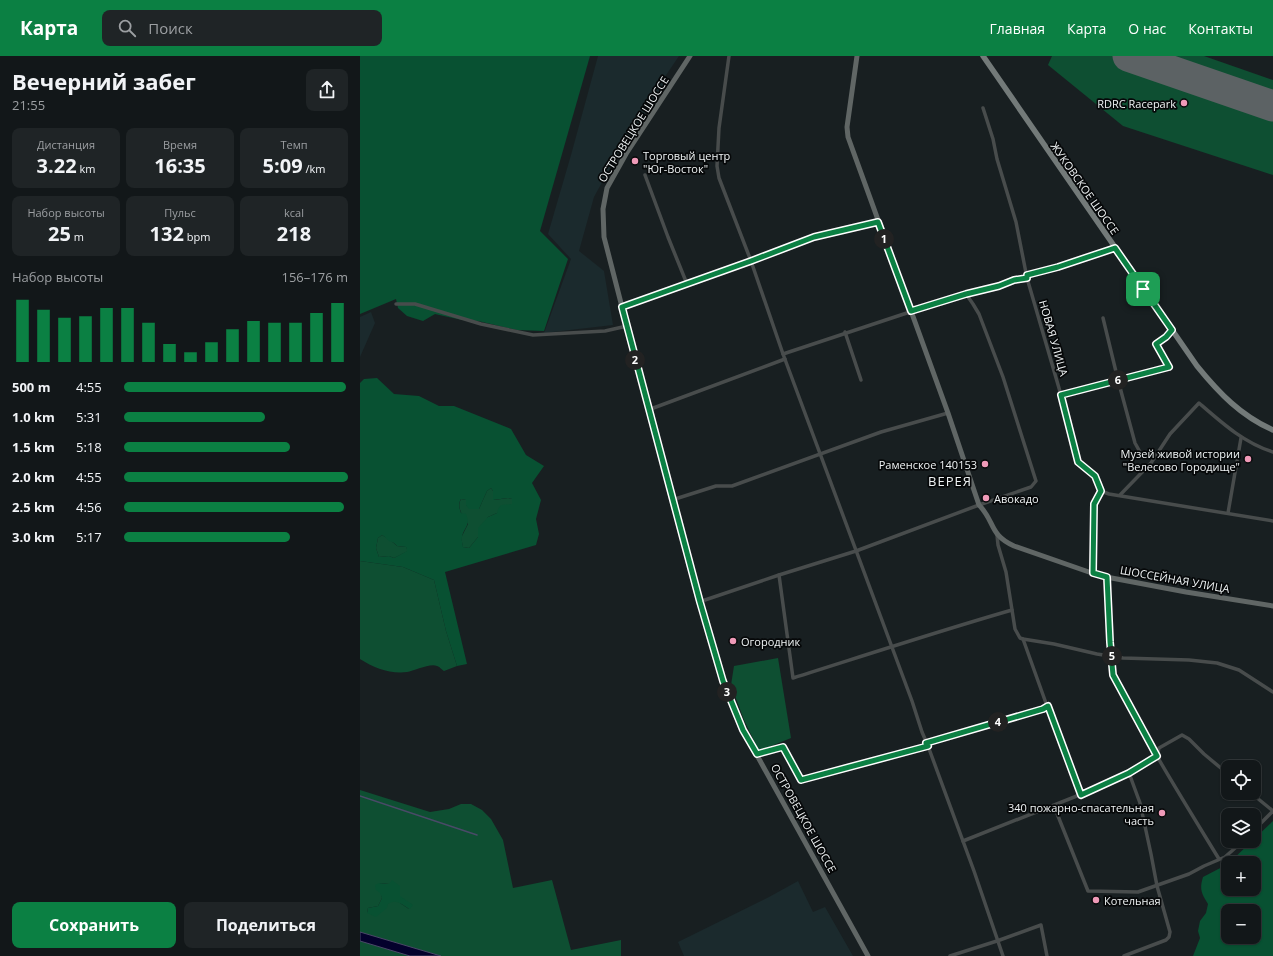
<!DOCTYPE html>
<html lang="ru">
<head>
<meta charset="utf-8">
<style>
  :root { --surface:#121719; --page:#1f2426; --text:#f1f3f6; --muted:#9c9fa2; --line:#313638; --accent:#0b8043 }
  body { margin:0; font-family:"Open Sans",sans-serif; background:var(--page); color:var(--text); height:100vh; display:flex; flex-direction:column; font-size:15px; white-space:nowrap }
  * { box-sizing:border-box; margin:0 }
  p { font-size:13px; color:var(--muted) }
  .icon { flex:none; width:22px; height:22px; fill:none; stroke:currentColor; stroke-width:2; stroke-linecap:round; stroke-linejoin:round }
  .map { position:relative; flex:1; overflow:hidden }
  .sheet { display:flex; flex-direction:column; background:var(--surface); width:360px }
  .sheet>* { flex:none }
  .fabs { position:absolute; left:861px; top:704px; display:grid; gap:8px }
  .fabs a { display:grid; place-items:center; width:40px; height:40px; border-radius:8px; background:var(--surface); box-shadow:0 1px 3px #0004,0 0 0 1px var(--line); font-size:20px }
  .pin { position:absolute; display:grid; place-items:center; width:34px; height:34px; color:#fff; margin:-17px; border-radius:8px; box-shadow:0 2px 6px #0006 }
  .km { position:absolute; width:20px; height:20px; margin:-10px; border-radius:50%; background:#222; color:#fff; font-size:11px; line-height:20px; text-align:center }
  .round { display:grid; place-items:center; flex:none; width:42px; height:42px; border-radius:8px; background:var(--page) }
  .head { display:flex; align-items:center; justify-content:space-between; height:68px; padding:0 12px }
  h1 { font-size:22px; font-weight:700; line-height:30px }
  .metrics { display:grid; grid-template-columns:repeat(3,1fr); gap:6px; height:68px; padding:4px 12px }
  .metrics div { display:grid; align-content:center; border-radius:8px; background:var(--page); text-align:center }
  .metrics b { font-size:20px; font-weight:700 }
  .metrics small { font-size:11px; font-weight:400 }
  .metrics p { font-size:11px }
  .chart { height:112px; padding:8px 12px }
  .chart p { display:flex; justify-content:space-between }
  .chart svg { width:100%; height:72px; margin-top:4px; stroke:var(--accent); stroke-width:6 }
  .action { display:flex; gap:8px; margin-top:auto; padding:8px 12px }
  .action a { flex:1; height:46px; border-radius:8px; background:var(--accent); color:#fff; font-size:16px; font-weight:700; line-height:46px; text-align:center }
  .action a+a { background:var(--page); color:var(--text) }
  ul { padding:0 12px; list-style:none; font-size:13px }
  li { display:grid; grid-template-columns:64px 48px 1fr; align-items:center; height:30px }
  li i { height:10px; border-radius:5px; background:var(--accent) }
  header { display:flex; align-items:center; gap:24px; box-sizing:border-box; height:56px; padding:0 20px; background:var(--accent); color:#fff }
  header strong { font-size:19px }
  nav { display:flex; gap:22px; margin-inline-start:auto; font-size:14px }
  .search { width:280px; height:36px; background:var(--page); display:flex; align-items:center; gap:10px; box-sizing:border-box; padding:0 14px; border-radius:8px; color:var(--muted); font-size:15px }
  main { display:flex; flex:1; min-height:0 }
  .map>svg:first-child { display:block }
</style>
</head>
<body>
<header>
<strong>Карта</strong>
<div class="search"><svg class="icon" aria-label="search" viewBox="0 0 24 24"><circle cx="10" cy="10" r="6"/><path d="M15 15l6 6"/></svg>Поиск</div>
<nav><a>Главная</a><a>Карта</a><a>О нас</a><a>Контакты</a></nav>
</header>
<main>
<section class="sheet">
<div class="head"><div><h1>Вечерний забег</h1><p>21:55</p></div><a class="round"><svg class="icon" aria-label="share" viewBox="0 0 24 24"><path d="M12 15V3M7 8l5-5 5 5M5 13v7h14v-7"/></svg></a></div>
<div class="metrics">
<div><p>Дистанция</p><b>3.22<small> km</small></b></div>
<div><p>Время</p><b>16:35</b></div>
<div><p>Темп</p><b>5:09<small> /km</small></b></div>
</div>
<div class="metrics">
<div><p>Набор высоты</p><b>25<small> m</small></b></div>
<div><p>Пульс</p><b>132<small> bpm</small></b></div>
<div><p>kcal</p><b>218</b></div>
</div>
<div class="chart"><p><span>Набор высоты</span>156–176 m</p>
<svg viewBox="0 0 160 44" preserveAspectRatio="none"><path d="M5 44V6M15 44V12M25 44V17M35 44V16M45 44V11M55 44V11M65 44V20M75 44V33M85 44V38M95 44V32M105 44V24M115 44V19M125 44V20M135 44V20M145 44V14M155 44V8"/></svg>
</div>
<ul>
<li><b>500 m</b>4:55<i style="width:99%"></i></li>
<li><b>1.0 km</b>5:31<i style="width:63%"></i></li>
<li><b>1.5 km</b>5:18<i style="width:74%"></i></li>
<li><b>2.0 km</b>4:55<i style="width:100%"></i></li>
<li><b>2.5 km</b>4:56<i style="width:98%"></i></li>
<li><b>3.0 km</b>5:17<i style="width:74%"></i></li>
</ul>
<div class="action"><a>Сохранить</a><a>Поделиться</a></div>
</section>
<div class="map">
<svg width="913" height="900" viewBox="0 0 913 900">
  <rect width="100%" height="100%" fill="#181f21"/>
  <g fill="#1b2a2d">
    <path d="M238 0H319L302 25 306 26 257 99 234 141 219 195 244 215 253 269 184 277 211 203 188 178 211 99Z"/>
    <path d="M11 256 15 267 0 301V261Z"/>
    <path d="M438 825 453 856 465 851 493 900H324L318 886 409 841Z"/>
  </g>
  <g fill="#0e4f32" fill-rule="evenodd">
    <path d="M692 0H844L913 24V119L763 70 688 9Z"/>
    <path d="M131 432 133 435 134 444 148 442 152 443V448L137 457 128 461 118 481 109 492 103 491 101 482 108 468C103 460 96 452 101 443L106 444V449L119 453 127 435Z"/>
    <path d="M22 479C26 481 34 487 37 490L46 491 48 495 34 502 29 500 19 501 16 492 18 482Z"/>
    <path d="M0 505 43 511 74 524 86 575 97 610 84 615C82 614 79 610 77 610 70 607 54 615 47 616 30 618 14 612 0 603Z"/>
    <path d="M418 602 431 682 399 695 384 664 371 629 374 610Z"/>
    <path d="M0 734 70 756 89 753 101 748H111L122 754 131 763 143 784 153 832 192 824 211 894 261 884V900H81L0 876ZM19 827 29 828 49 853 37 845H32L7 857 8 852 18 850 22 842Z"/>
    <path d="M0 885 50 900H0Z"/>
  </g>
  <g fill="#085132" fill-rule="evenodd">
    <path d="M0 0H230L180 175 208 203 184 275 157 274 118 265 102 264 75 258 63 265 47 260 38 252 36 243 0 258Z"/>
    <path d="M17 322 34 338 59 340 79 350H94L151 373 166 399 184 410 172 427 181 444 176 463 179 478 176 489 85 516 107 608 97 610 86 575 74 524 43 511 0 505V327L4 323ZM131 432 133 435V444L148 442 152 443V448L141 449 138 453 137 457 128 461 118 472V481L109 492 103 491C103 488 101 484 102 481 104 471 111 470 106 458L101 457C99 451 98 448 101 443L106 444V449L109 453H119L127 435ZM22 479C25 481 26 482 28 484 32 487 33 485 37 490L46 491 47 495 34 502 29 500 19 501 16 492 18 482Z"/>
    <path d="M913 765V900H833L840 882 838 875 840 865 846 857 848 848C842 838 839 834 843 821L868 808V833H894V807H869L892 785H894V783ZM868 855H894V881H868Z"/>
    <path d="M32 824 40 830V840L53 849 50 853C42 849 36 842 28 848L27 852 16 861 7 857 8 852 18 850 22 842 20 837 16 834 15 829 19 827 29 828Z"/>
  </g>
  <path fill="#04012c" stroke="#4a4a68" d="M0 876 81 900H50L0 885Z"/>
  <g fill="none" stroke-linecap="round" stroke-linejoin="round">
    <path stroke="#4a4a68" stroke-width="1.5" d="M0 740 117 779"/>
    <path stroke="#5c6264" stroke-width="31" d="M768 0 913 50"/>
    <g stroke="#484c4c" stroke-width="3.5">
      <path d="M369 0 359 72 357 110 359 122 391 205 423 298 552 645 562 676 568 690 614 815 643 900"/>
      <path d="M623 52 633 83 637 103 656 166 667 222 701 339 718 406 735 421 741 435 749 438 913 465"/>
      <path d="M285 119 308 181 327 228"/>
      <path d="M667 219 698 211 755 192"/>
      <path d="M36 248H55L121 268 173 279 245 275 267 270"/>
      <path d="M262 251 391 205 454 181 518 166"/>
      <path d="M743 262 758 324 775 387 780 396"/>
      <path d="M485 276 501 324"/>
      <path d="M423 298 574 248 639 230 654 224 667 222"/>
      <path d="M701 339 809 311 796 288 806 281 812 274"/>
      <path d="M288 354 425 303"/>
      <path d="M760 439 791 407 810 378 839 347C862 367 884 387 913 396"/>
      <path d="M312 444 356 430H372L521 376 588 357"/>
      <path d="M868 457 881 382"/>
      <path d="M637 479 638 489 646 516 655 573 660 582 663 583 694 588 737 598 763 602 829 604 857 607 879 614 913 636"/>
      <path d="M733 517 734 448 741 435"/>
      <path d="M419 519 433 622C506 599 579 575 652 554"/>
      <path d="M747 521 750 586 752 601V614L755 623C786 685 823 744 859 803"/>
      <path d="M339 546 419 519 496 495 619 449 671 431 676 425 643 321 619 258 613 248 606 238"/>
      <path d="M687 650 721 739"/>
      <path d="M567 687 683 653 687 650 663 583"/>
      <path d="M397 698 423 691 441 724 568 690"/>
      <path d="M891 737 913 755"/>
      <path d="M694 750 728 835 778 836 829 818 844 810 865 801 883 785"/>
      <path d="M894 774 913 755"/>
      <path d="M603 785 742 730 769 717 797 700 799 692 822 679 829 683 844 698 868 718"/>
      <path d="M590 900 637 885 681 869 687 900"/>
      <path d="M764 900 806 884 809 881 810 876 797 830 791 798 780 747 769 717"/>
    </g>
    <g stroke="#606665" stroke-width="5">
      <path d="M330 0 266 98 247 132 243 153 244 181 289 356 339 546 363 625 383 674 508 900"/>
      <path d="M497 0 487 71 488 81 588 357 619 449C635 465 629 479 654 490L726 515 741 520 826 536 913 550"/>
    </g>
    <path stroke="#737a79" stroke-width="5.5" d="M623 0 837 310C859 337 881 360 913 374"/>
  </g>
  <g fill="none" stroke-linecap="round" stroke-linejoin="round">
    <defs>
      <path id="route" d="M518 166 551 255 606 238 639 230 654 224 667 222V219L698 211 755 192 812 274 806 281 796 288 809 311 701 339 718 406 735 420 741 435 734 448 733 517 747 521 750 586 753 619 797 700 769 717 721 739 688 650 683 653 566 687 568 690 441 724 423 691 397 698 383 674 363 625 340 546 262 251 391 205 454 181Z"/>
    </defs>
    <use href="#route" stroke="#fff" stroke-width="8"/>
    <use href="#route" stroke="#0b8043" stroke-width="5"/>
  </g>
  <g fill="#ef9ab8" stroke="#060809" stroke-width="1.5">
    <circle cx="824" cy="47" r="4"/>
    <circle cx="275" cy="105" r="4"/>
    <circle cx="888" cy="403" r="4"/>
    <circle cx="625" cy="408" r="4"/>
    <circle cx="626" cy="442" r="4"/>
    <circle cx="373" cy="585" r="4"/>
    <circle cx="802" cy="757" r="4"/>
    <circle cx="736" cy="844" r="4"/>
  </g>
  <g text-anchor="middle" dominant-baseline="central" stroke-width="3.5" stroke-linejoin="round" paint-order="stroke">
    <g font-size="11" fill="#eff3f4" stroke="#060809" text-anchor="end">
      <text x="816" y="47">RDRC Racepark</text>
      <text x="283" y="99" text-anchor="start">Торговый центр<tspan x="283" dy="13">"Юг-Восток"</tspan></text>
      <text x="880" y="397">Музей живой истории<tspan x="880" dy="13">"Велесово Городище"</tspan></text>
      <text x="617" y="408">Раменское 140153</text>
      <text x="634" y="442" text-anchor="start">Авокадо</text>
      <text x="381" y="585" text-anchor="start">Огородник</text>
      <text x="794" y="751">340 пожарно-спасательная<tspan x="794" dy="13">часть</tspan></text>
      <text x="744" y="844" text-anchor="start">Котельная</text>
    </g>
    <g font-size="11" fill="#eff3f4" stroke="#060809">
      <text transform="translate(273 73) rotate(-58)">ОСТРОВЕЦКОЕ ШОССЕ</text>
      <text transform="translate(725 132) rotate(55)">ЖУКОВСКОЕ ШОССЕ</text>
      <text transform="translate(694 282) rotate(74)">НОВАЯ УЛИЦА</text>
      <text transform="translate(815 523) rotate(10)">ШОССЕЙНАЯ УЛИЦА</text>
      <text transform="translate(444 762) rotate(61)">ОСТРОВЕЦКОЕ ШОССЕ</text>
    </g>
    <g font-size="13" letter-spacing="1" fill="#eff3f4" stroke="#060809">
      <text x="590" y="425">ВЕРЕЯ</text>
    </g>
  </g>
</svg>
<div class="fabs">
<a><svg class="icon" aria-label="locate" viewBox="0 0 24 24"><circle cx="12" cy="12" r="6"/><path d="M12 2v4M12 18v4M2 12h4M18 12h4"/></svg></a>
<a><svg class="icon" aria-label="layers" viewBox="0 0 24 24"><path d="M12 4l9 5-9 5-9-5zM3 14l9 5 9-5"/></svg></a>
<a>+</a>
<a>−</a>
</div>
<div class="pin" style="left:783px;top:233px;background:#1e9e55"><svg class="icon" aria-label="arrive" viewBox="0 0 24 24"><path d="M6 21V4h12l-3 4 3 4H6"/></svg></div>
<b class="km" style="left:524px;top:183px">1</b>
<b class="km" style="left:275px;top:304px">2</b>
<b class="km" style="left:367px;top:636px">3</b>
<b class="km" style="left:638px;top:666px">4</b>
<b class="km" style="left:752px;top:600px">5</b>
<b class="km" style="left:758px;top:324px">6</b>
</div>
</main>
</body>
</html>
